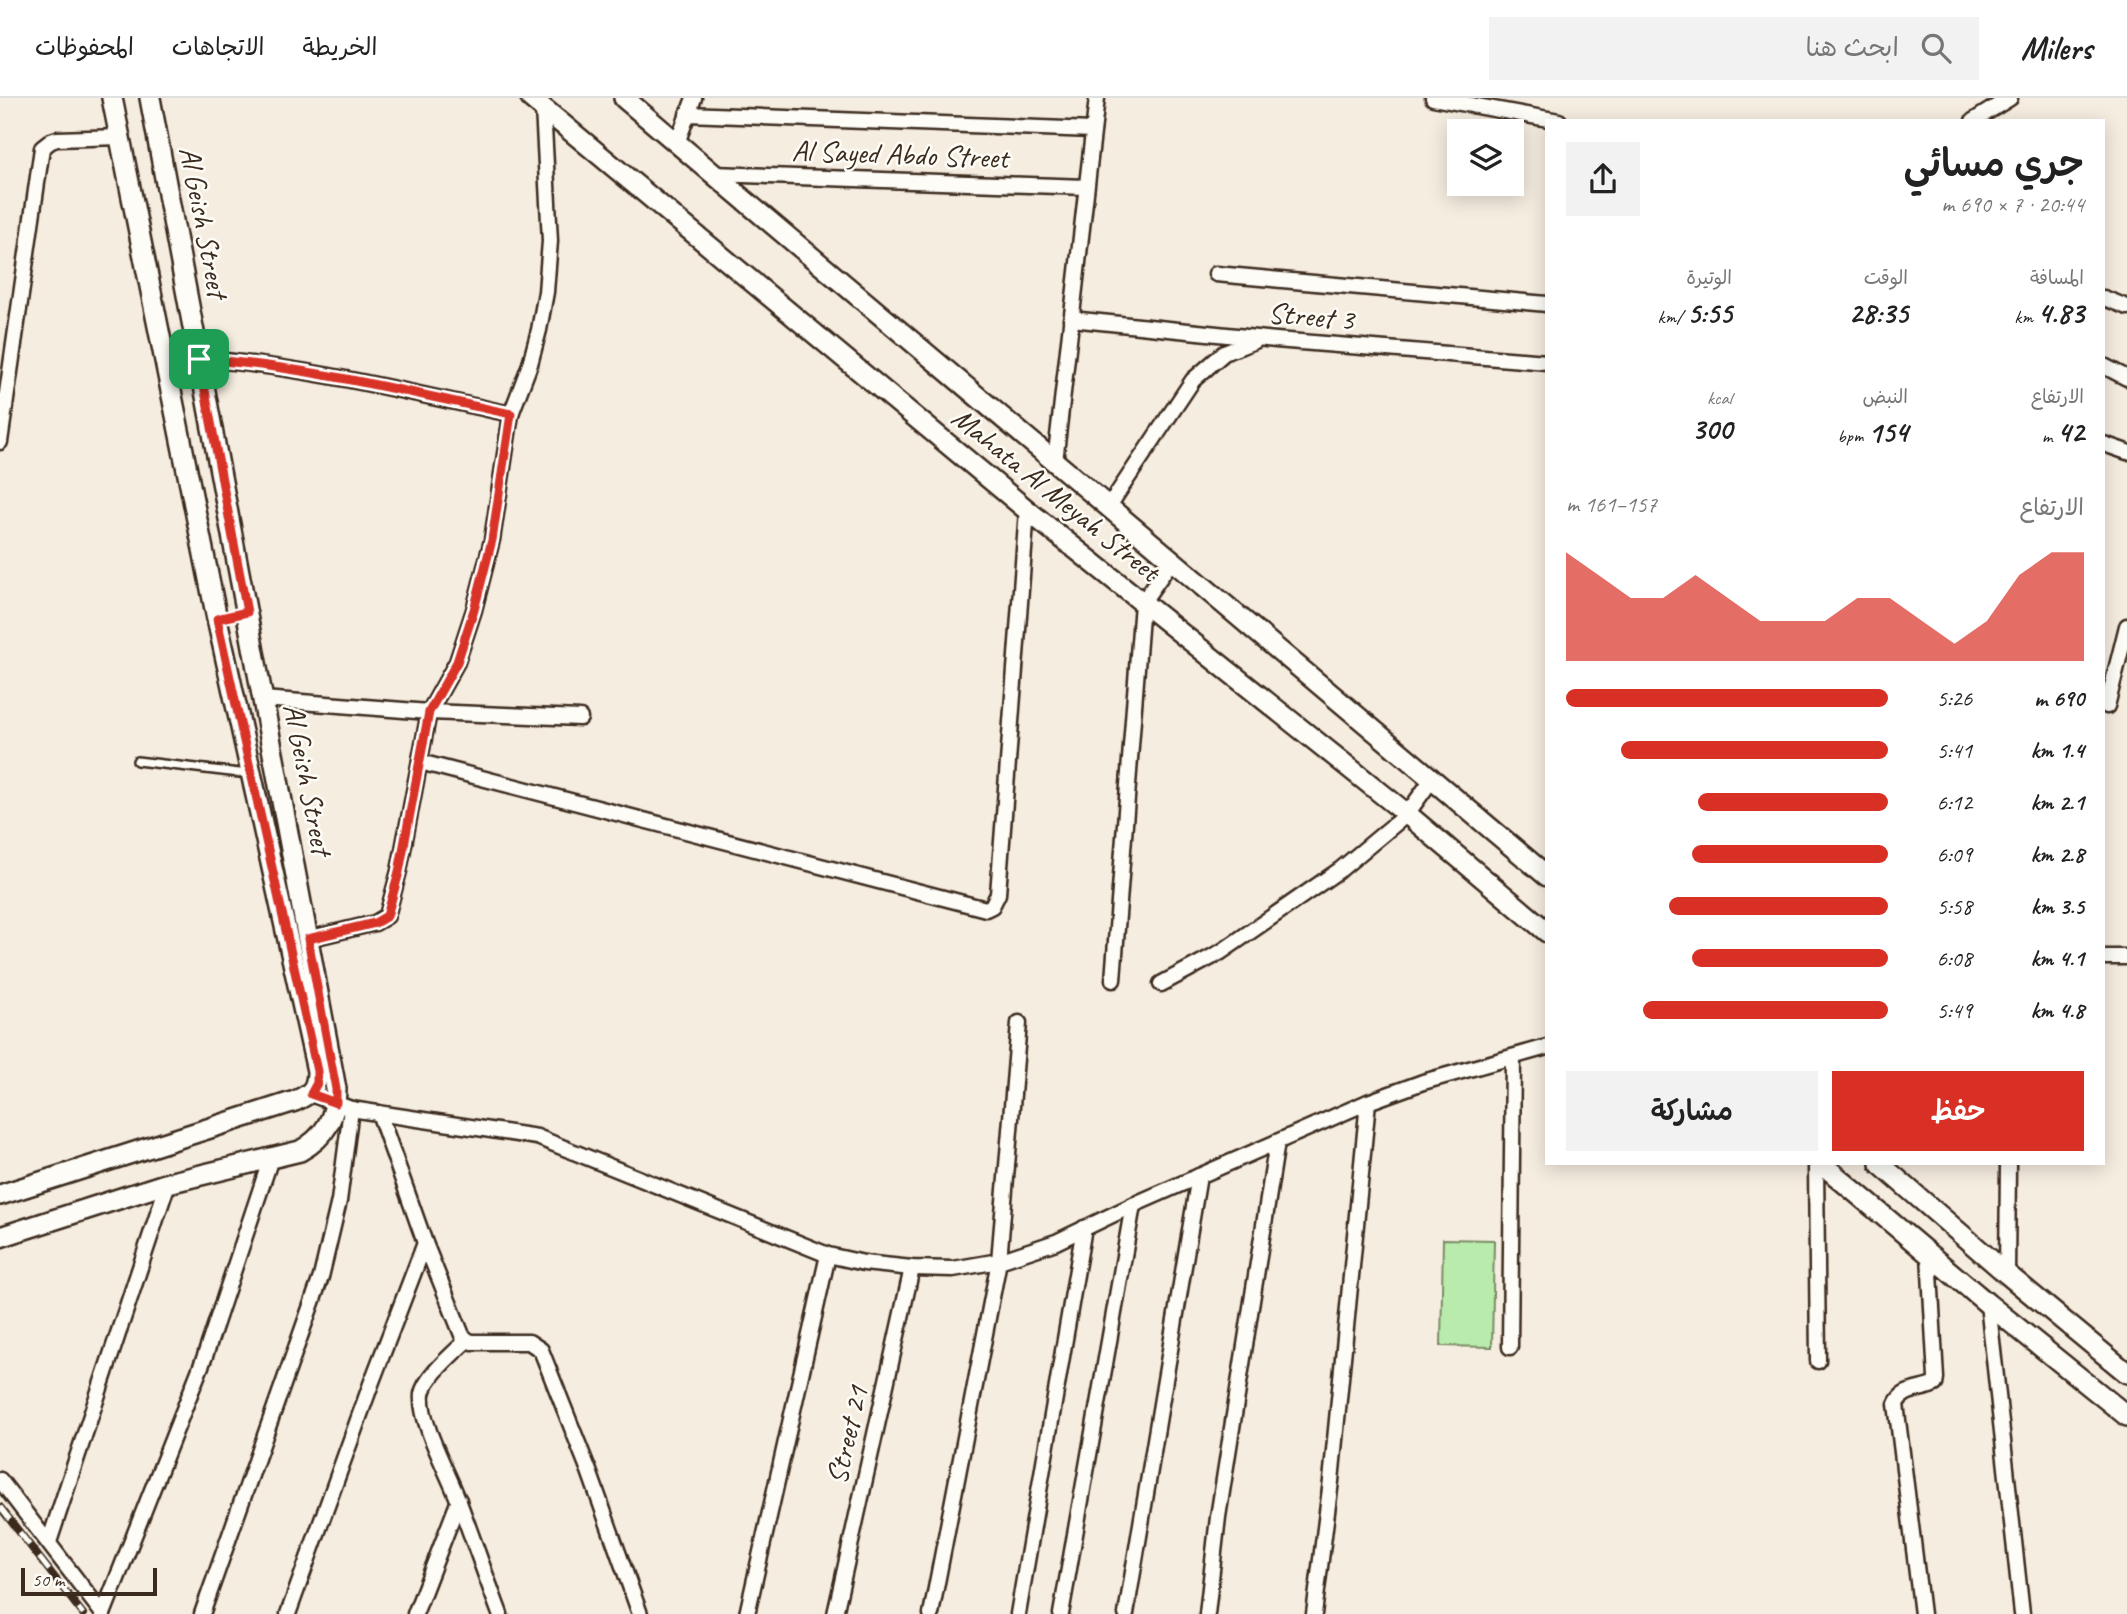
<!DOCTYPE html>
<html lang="ar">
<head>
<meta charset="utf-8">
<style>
  :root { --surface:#fff; --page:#f2f2f2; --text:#222; --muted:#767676; --line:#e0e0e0; --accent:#d93025 }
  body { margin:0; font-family:Caveat,"Playpen Sans Arabic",sans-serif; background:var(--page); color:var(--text); direction:rtl; height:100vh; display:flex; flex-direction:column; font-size:26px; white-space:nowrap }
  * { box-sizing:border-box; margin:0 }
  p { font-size:23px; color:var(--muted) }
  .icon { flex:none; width:38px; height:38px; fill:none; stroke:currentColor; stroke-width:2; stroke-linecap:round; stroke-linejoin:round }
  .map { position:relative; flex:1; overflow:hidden; direction:ltr }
  .side { position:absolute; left:1545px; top:21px; width:560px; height:1046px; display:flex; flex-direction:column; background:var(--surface); border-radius:0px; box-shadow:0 4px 18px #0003; direction:rtl }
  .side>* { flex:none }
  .buttons { position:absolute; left:1447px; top:21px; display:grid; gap:14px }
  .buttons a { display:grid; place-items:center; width:77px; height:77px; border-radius:0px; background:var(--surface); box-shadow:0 4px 18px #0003; font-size:35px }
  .scale { position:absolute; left:21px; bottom:18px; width:136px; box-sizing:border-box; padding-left:7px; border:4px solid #3b2a1e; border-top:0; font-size:19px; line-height:24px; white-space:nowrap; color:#3b2a1e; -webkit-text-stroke:5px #fdfcf7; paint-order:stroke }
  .pin { position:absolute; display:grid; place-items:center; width:60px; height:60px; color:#fff; margin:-30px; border-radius:14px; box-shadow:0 4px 10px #0006 }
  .round { display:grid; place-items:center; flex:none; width:74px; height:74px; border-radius:0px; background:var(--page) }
  .head { display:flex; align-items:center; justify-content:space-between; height:119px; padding:0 21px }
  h1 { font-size:38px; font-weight:600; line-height:52px }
  .stats { display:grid; grid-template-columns:repeat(3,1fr); gap:10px; height:119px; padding:7px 21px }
  .stats div { display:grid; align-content:center }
  .stats b { font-size:30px; font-weight:600 }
  .stats small { font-size:19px; font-weight:400 }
  .stats p { font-size:19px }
  .chart { height:196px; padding:14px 21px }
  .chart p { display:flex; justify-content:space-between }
  .chart svg { width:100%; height:126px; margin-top:7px; fill:var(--accent); opacity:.7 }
  .primary-button { display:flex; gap:14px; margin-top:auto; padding:14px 21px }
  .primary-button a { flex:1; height:80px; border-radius:0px; background:var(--accent); color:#fff; font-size:28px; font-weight:600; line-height:80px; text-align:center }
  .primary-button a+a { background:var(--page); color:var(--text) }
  ul { padding:0 21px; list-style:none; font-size:23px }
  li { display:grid; grid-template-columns:112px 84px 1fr; align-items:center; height:52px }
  li i { height:18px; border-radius:9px; background:var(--accent) }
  header { display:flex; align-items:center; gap:42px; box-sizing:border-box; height:98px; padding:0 35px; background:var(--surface); border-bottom:2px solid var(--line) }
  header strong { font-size:33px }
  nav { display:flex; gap:38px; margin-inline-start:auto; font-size:24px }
  .search { width:490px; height:63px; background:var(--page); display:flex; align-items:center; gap:18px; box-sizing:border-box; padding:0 24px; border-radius:0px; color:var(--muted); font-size:26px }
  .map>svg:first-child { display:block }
</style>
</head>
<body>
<header>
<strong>Milers</strong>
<div class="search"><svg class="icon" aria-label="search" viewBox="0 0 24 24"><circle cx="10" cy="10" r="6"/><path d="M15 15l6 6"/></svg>ابحث هنا</div>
<nav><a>الخريطة</a><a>الاتجاهات</a><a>المحفوظات</a></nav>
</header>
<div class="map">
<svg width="2127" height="1516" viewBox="0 0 2127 1516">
  <rect width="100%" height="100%" fill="#f6ede1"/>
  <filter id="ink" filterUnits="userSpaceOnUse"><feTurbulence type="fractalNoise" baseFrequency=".0143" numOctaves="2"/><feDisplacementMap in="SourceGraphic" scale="14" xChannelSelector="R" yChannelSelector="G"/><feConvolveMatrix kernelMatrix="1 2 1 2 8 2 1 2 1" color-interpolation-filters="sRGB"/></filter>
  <g filter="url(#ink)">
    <path fill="#b9ecac" stroke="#7a8b65" stroke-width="2" d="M1443 1141 1494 1142 1492 1249 1441 1248Z"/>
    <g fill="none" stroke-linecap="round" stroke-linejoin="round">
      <defs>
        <path id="lane" d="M137 663 248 676"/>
        <g id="street">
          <path d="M1433 0 1559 23"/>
          <path d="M687 16 1093 32"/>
          <path d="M1973 23 2010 0"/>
          <path d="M677 45 694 0"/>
          <path d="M713 76 1086 89"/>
          <path d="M1216 176 1547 206"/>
          <path d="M2104 200 2127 209"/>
          <path d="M1071 221 1276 242 1547 264"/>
          <path d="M199 261C305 268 407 294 511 316"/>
          <path d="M2104 268 2127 280"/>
          <path d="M0 344 42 50 51 43 57 41 120 39"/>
          <path d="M2104 346 2127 354"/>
          <path d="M1055 364 1097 0"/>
          <path d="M1109 408 1193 282 1224 255 1255 243"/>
          <path d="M263 601 429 614 580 620"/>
          <path d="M2107 608 2127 528"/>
          <path d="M420 664 986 811 992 808 998 796 1027 412"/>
          <path d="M308 841 375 825 387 818 399 773 429 614 457 564 474 512 492 442 511 316 530 266 539 232 546 194 550 143 543 10"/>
          <path d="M2104 859H2127"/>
          <path d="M1113 882 1142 505 1173 461"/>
          <path d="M1161 886 1221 854 1341 771 1407 716 1433 680"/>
          <path d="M311 996 351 1011 537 1039 828 1157 864 1165 912 1170 953 1171 999 1163 1056 1144 1133 1107 1368 1004 1423 984 1547 949"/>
          <path d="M379 1015 425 1145 462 1237 467 1242 472 1244H529L541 1252 589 1373 640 1516"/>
          <path d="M1816 1066 1818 1263"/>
          <path d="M2007 1176 2008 1066"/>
          <path d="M1988 1206 2022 1516"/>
          <path d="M467 1242C454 1255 425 1279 422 1296 419 1324 449 1376 459 1404 473 1441 486 1479 500 1516"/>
          <path d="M1510 1249 1513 959"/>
          <path d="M0 1382 103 1516"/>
          <path d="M49 1444 168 1085"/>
          <path d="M103 1516 205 1258 271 1060"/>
          <path d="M202 1516 321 1179 339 1103 351 1011"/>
          <path d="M288 1516 371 1286 425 1145"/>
          <path d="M415 1516 459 1402"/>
          <path d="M747 1516 828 1157"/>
          <path d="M835 1516 912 1170"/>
          <path d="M931 1516 999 1163 1019 925"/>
          <path d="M1018 1516 1084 1130"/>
          <path d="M1061 1516 1133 1107"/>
          <path d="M1126 1516 1199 1078"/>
          <path d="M1207 1516 1218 1419 1277 1044"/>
          <path d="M1314 1516 1331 1383 1368 1004"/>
          <path d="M1922 1516 1896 1306C1903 1290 1921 1293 1935 1286L1936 1280 1929 1157"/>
        </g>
        <g id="secondary">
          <path d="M531 0 1027 412 1407 716 1547 834"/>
          <path d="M624 0C930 261 1240 517 1547 778"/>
          <path d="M1822 1066 1988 1206 2127 1318"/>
          <path d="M1880 1066 2007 1176 2127 1275"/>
          <path d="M0 1097 295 1003C311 996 317 991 317 973L217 521 112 0"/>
          <path d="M0 1139 168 1085 300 1053C325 1039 336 1020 336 991L150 0"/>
        </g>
      </defs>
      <use href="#lane" stroke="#3b2a1e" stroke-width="12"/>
      <use href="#street" stroke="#3b2a1e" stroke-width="19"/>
      <use href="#secondary" stroke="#3b2a1e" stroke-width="24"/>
      <use href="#lane" stroke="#fdfcf7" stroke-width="7"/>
      <use href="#street" stroke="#fdfcf7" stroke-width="14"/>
      <use href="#secondary" stroke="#fdfcf7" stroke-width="19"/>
      <defs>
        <path id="rail" d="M0 1409 83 1516"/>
      </defs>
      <use href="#rail" stroke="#3b2a1e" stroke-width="8"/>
      <use href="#rail" stroke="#fdfcf7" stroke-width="5" stroke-dasharray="16" stroke-linecap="butt"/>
    </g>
  </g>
  <g fill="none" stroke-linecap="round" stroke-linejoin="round" filter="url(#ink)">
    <defs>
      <path id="route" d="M199 261C305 268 407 294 511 316L492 442 474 512 457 564 429 614 399 774 387 818 375 825 308 841 336 991V1005L311 996 317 985V973L217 521 247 514Z"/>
    </defs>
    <use href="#route" stroke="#fff" stroke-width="14"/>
    <use href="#route" stroke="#d93025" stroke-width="9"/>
  </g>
  <g text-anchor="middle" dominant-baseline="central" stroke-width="5" stroke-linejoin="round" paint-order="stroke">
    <g font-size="30" fill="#3b2a1e" stroke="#fdfcf7">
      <text transform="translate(900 56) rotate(2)">Al Sayed Abdo Street</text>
      <text transform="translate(204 124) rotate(79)">Al Geish Street</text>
      <text transform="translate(1311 218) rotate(5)">Street 3</text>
      <text transform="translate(1056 396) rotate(39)">Mahata Al Meyah Street</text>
      <text transform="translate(308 681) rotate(79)">Al Geish Street</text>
      <text transform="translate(847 1337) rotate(-77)">Street 21</text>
    </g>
  </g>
</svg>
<div class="buttons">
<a><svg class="icon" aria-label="layers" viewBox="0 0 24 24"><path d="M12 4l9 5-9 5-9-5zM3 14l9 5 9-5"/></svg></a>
</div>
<div class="scale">50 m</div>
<div class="pin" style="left:199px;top:261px;background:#1e9e55"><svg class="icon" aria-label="arrive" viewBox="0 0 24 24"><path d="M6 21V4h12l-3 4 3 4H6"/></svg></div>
<section class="side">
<div class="head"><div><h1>جري مسائي</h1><p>20:44 · 7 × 690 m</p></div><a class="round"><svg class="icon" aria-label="share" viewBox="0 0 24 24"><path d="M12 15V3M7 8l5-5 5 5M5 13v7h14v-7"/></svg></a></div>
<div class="stats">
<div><p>المسافة</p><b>4.83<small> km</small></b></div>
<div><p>الوقت</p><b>28:35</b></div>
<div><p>الوتيرة</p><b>5:55<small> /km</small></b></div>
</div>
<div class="stats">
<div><p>الارتفاع</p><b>42<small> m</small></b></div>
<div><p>النبض</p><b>154<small> bpm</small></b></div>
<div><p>kcal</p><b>300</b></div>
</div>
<div class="chart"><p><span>الارتفاع</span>157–161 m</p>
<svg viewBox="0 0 160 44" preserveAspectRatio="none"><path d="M0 44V6L10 14L20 22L30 22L40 14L50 22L60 30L70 30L80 30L90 22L100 22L110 30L120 38L130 30L140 14L150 6L160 6V44z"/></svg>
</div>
<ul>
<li><b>690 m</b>5:26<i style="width:100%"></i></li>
<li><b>1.4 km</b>5:41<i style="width:83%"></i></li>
<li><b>2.1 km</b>6:12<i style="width:59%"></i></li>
<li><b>2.8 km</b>6:09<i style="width:61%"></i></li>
<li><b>3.5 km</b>5:58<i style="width:68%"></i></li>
<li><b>4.1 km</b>6:08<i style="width:61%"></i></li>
<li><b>4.8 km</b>5:49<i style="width:76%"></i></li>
</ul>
<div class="primary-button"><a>حفظ</a><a>مشاركة</a></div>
</section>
</div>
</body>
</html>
